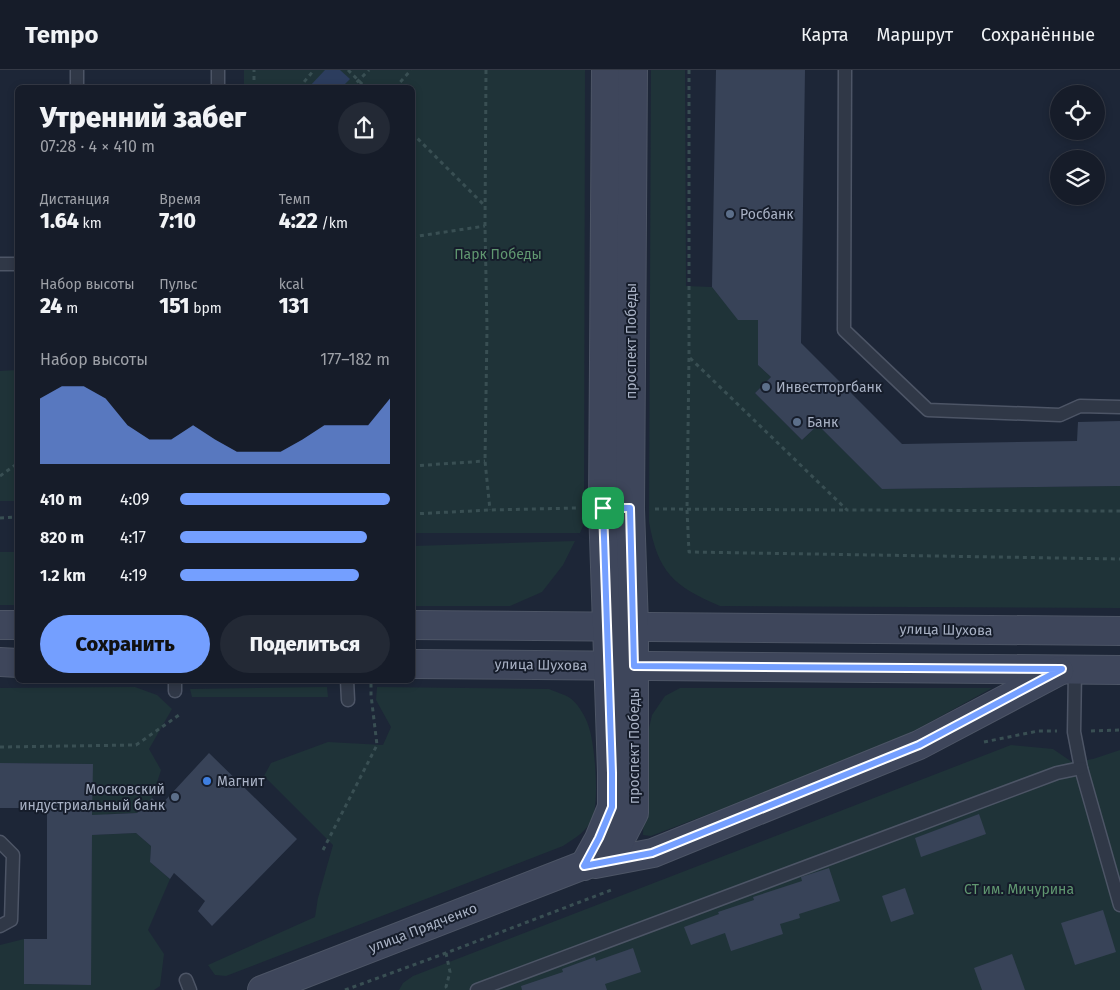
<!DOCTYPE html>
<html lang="ru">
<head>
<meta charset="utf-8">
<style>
  :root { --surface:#161c29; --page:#232935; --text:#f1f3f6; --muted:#9ea1a8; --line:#353a46; --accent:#749fff }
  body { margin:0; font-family:"Fira Sans",sans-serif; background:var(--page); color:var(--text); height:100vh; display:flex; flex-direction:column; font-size:19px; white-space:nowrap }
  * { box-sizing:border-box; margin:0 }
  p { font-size:16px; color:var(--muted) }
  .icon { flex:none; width:28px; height:28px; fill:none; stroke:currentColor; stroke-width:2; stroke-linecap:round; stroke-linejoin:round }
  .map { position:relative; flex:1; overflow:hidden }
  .details { position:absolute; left:15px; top:15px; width:400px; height:598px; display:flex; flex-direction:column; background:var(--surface); border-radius:8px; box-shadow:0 2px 8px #0003,0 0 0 1px var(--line) }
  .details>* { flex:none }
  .buttons { position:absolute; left:1050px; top:15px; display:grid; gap:10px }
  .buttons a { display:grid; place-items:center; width:55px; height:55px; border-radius:50%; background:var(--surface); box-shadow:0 2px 8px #0003,0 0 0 1px var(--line); font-size:25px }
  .pin { position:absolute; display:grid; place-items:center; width:42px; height:42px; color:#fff; margin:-21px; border-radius:10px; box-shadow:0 2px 8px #0006 }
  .round { display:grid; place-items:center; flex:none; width:52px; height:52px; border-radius:26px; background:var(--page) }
  .overview { display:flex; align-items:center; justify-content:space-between; height:85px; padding:0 25px }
  h1 { font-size:28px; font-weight:800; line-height:38px }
  .metrics { display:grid; grid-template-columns:repeat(3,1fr); gap:8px; height:85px; padding:5px 25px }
  .metrics div { display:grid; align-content:center }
  .metrics b { font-size:21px; font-weight:800 }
  .metrics small { font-size:14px; font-weight:400 }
  .metrics p { font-size:14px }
  .chart { height:140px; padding:10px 25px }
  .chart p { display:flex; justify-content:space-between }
  .chart svg { width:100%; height:90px; margin-top:5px; fill:var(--accent); opacity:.7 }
  .primary-button { display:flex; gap:10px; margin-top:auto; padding:10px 25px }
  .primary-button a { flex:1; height:58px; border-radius:30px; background:var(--accent); color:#111; font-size:20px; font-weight:800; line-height:58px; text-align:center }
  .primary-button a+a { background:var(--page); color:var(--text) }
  ul { padding:0 25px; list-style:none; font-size:16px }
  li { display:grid; grid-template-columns:80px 60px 1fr; align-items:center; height:38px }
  li i { height:12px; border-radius:6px; background:var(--accent) }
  header { display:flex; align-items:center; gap:30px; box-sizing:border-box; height:70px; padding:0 25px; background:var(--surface); border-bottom:1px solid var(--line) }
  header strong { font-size:24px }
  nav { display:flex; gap:28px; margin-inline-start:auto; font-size:18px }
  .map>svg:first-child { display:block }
</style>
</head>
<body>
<header>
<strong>Tempo</strong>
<nav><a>Карта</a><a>Маршрут</a><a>Сохранённые</a></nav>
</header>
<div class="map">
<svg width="1120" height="920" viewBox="0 0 1120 920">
  <rect width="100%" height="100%" fill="#1d2637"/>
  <g fill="#1f3338">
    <path d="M244 0H585L584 454 580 463H413L412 18H244Z"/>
    <path d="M651 0H685L686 216 712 217 738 249 758 250V295L771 307 755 323 802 370 818 355 882 419 1120 416V538L720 536C673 516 658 502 649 452Z"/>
    <path d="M17 300V431H0V301Z"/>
    <path d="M575 471 563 495 542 522 510 536H413V476Z"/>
    <rect x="0" y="482" width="17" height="53"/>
    <path d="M135 617 157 625 172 639 149 679 161 700 152 728 137 743 107 744 92 758V694L0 693V618Z"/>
    <path d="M327 617 328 627H192L190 619Z"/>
    <path d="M377 617 549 619C555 622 564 624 570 628 579 634 588 651 590 661 595 680 599 728 593 746 588 761 575 768 563 776L226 906 215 905 208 895 315 847 318 828 333 775 264 706 271 693 328 672 383 675 391 657 376 630Z"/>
    <path d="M680 618H992L914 661 811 705 651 766 643 765 647 667 652 645 665 626Z"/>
    <path d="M1011 675 1053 679 1072 692 1093 689 1120 680V920H399L403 913 413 906Z"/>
    <path d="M136 763 151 776 150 792 170 809 148 860 164 884 160 916 154 920H0V875L24 869V914L90 915 92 765Z"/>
  </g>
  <path fill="#2c3d5e" d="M325 0H340L350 9 342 17H309Z"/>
  <g fill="#384358">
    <path d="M716 0H805L801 273 902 374 1077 371 1078 352 1120 351V416L882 419 818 355 802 370 755 323 771 307 758 295V250H738L712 217Z"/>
    <path d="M209 683 297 769 212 856 198 841 205 831 174 803 170 809 150 792 151 776 136 763 92 765 91 915 24 914V869H47V738H0V693L93 694 92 745 137 743 152 728 160 736Z"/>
    <path d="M979 744 986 764 921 787 915 768Z"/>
    <path d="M829 798 840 831 799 844 800 848 780 854 783 864 731 881 725 863 691 875 684 857 719 844 718 842 754 830 753 827 802 811 801 807Z"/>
    <path d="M905 818 914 844 891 852 882 826Z"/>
    <path d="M1103 840 1116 882 1075 895 1061 853Z"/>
    <path d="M633 878 641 902 605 914 607 920H522L521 916 563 902 562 899 595 887 596 891Z"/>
    <path d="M1012 884 1025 920H982L974 898Z"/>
  </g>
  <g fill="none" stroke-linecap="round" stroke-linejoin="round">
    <defs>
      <g id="service">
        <path d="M845 0 844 260 928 340 1060 345 1080 336 1120 337"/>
        <path d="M77 18V0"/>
        <path d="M218 18V0"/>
        <path d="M0 194H18"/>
        <path d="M1075 601 1074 662 1081 698 1120 835"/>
        <path d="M175 610V621"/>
        <path d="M347 610 348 630"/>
        <path d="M0 772 13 785 11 850 0 856"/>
        <path d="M186 910 190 920"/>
        <path d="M477 920 1057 703 1081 698"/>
      </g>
      <g id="secondary">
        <path d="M0 555H18"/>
        <path d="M412 555 1120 561"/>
        <path d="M0 592 18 593"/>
        <path d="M412 594 1120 600"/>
        <path d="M595 794 653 783 919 675 1059 601"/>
        <path d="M584 796 599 769 612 737V703L603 438 606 0"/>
        <path d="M262 920 602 788 617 776 634 743V556L630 439 633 0"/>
      </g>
    </defs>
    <use href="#service" stroke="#4d5566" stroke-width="15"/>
    <use href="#secondary" stroke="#4d5566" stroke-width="30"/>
    <g stroke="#394f53" stroke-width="3" stroke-dasharray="4 4" stroke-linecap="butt">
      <path d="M348 0 366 18"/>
      <path d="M486 0 485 156 487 259 485 391 490 440"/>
      <path d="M689 0V287L687 440 689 482 1120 489"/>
      <path d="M254 18V0"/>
      <path d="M299 18 314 0"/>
      <path d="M351 18 369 0"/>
      <path d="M395 18 411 0"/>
      <path d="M412 63 485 136"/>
      <path d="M412 167 485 156"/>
      <path d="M690 288 847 440 1120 441"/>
      <path d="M412 396 485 391"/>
      <path d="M0 406 18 393"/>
      <path d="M655 439 847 440"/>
      <path d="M412 444 490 440 577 438"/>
      <path d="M0 448 18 447"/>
      <path d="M1091 661 1120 660"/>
      <path d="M984 672 1038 661H1057"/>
      <path d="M0 677 136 675 182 643"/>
      <path d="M323 780 377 675 371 625V610"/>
      <path d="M446 883 450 902 446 917 449 920"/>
      <path d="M345 920 446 883 614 819"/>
    </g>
    <use href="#service" stroke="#303847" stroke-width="12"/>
    <use href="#secondary" stroke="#3e465b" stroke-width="28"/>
  </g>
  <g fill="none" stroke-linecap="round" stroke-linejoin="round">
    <defs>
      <path id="route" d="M603 438H630L634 596 1062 599 919 675 652 783 584 796 599 768 612 737V703Z"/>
    </defs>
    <use href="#route" stroke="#fff" stroke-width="10"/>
    <use href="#route" stroke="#749fff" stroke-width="6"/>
  </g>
  <g fill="#5c6f8a" stroke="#161d2b" stroke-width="2">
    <circle cx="730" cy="144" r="5"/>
    <circle cx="766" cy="317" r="5"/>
    <circle cx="797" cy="352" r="5"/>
    <circle cx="175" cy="727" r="5"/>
  </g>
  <circle fill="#3f7fe0" stroke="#161d2b" stroke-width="2" cx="207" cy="711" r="5"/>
  <g text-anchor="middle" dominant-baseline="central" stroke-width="4" stroke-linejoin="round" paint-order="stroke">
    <g font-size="14" fill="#a9b2c5" stroke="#161d2b" text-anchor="start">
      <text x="740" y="144">Росбанк</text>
      <text x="776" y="317">Инвестторгбанк</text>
      <text x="807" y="352">Банк</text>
      <text x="217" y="711">Магнит</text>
      <text x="165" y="719" text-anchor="end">Московский<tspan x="165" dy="16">индустриальный банк</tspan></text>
    </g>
    <g font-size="14" fill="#609770" stroke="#161d2b">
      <text x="498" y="184">Парк Победы</text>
      <text x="1019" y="819">СТ им. Мичурина</text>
    </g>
    <g font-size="14" fill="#a9b2c5" stroke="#161d2b">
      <text transform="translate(631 271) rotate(-90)">проспект Победы</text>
      <text transform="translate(946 560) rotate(1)">улица Шухова</text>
      <text transform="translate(541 595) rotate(1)">улица Шухова</text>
      <text transform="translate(634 676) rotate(-90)">проспект Победы</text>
      <text transform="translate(423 858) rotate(-21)">улица Прядченко</text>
    </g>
  </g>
</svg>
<div class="buttons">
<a><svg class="icon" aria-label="locate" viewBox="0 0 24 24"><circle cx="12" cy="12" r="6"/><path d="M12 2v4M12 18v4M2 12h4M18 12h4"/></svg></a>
<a><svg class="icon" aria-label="layers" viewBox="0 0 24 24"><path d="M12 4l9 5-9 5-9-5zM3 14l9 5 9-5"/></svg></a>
</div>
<div class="pin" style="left:603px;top:438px;background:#1e9e55"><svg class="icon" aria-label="arrive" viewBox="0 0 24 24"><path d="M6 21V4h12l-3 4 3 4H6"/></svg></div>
<section class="details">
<div class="overview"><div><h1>Утренний забег</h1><p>07:28 · 4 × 410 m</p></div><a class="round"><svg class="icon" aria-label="share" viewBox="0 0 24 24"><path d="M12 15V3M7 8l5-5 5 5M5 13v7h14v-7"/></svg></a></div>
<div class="metrics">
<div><p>Дистанция</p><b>1.64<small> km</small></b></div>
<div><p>Время</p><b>7:10</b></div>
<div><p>Темп</p><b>4:22<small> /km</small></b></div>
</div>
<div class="metrics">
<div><p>Набор высоты</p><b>24<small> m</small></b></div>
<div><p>Пульс</p><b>151<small> bpm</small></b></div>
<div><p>kcal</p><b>131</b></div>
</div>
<div class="chart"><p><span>Набор высоты</span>177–182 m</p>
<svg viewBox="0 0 160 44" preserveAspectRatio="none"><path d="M0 44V12L10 6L20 6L30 12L40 25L50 32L60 32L70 25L80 32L90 38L100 38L110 38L120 32L130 25L140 25L150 25L160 12V44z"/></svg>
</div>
<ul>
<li><b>410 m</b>4:09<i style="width:100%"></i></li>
<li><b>820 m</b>4:17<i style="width:89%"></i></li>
<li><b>1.2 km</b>4:19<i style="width:85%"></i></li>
</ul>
<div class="primary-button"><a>Сохранить</a><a>Поделиться</a></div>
</section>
</div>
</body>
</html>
